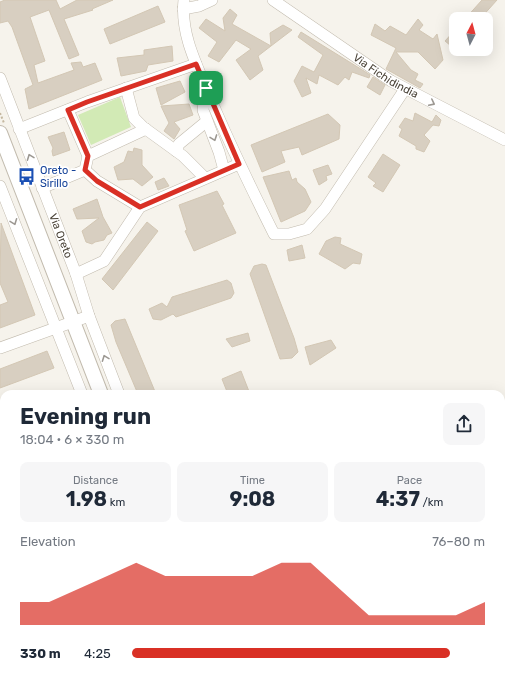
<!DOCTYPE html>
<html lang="en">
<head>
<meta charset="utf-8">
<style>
  :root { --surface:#fff; --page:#f6f6f7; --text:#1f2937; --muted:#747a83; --accent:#d93025 }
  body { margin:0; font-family:Rubik,sans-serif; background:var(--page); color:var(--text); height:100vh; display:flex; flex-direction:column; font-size:15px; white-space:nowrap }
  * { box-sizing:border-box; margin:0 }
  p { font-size:13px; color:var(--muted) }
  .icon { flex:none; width:22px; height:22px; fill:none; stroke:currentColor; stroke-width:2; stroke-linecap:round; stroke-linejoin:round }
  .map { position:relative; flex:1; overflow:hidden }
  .details { position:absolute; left:0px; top:390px; width:505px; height:286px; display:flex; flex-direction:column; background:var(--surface); border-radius:12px 12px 0 0; box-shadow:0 4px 16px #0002 }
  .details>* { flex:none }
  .needle { width:26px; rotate:6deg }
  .tools { position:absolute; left:449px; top:12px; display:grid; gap:8px }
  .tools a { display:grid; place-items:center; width:44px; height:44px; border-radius:8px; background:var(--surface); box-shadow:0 4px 16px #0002; font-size:20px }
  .pin { position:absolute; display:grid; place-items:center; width:34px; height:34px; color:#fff; margin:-17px; border-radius:8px; box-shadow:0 2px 6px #0006 }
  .round { display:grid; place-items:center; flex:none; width:42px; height:42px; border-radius:8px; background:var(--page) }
  .summary { display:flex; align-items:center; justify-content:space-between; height:68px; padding:0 20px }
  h1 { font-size:22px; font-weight:700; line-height:30px }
  .metrics { display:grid; grid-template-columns:repeat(3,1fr); gap:6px; height:68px; padding:4px 20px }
  .metrics div { display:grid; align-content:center; border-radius:8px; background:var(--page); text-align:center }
  .metrics b { font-size:20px; font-weight:700 }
  .metrics small { font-size:11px; font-weight:400 }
  .metrics p { font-size:11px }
  .chart { height:112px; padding:8px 20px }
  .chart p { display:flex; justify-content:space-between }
  .chart svg { width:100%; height:72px; margin-top:4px; fill:var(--accent); opacity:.7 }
  ul { padding:0 20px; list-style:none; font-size:13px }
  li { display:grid; grid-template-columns:64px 48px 1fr; align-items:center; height:30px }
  li i { height:10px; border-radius:5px; background:var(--accent) }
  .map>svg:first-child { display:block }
</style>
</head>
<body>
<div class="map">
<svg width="505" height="676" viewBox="0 0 505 676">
  <rect width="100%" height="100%" fill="#f6f3ec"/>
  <g fill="#d2eab5">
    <path d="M120 97 131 127 91 145 78 115Z"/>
    <path d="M501 668 505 670V676H405L378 672H501Z"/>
  </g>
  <path fill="#e5e3e0" d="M4 648V672H161L155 676H0V651Z"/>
  <g fill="#d8cfc1" stroke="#d3c7b4">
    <path d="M5 0H56L60 9 77 0H113L92 9 93 10 64 19 79 55 69 59 49 10 30 17 45 61 34 65 38 83 74 70 71 63 81 62 83 67 95 63 102 80 29 109 25 89 33 85 12 27 8 21 0 23V2Z"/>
    <path d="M482 0H497L480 19H465Z"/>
    <path d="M158 6 165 22 110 44 104 29Z"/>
    <path d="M230 9 237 15 232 24 271 46 258 56 263 70 250 80 236 60 251 49 236 40 219 62 208 56 217 42 199 28 206 19 225 31 223 18Z"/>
    <path d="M418 19 423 25 419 30 433 39 437 34 443 60 435 69 418 52H396L411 70 418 74 415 80 423 84 420 88 386 69 396 48 371 35 375 24 385 31 390 26 406 35Z"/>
    <path d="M283 25 292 30 271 46 270 33Z"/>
    <path d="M456 29V50L445 41Z"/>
    <path d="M301 32 364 71 370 75 369 78 352 72 349 80 345 77 338 85 319 75 317 84 306 78 311 93 302 97 294 81 302 66 314 72 323 55 298 37Z"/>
    <path d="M172 46 173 61 148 65 146 71 121 76 117 58 144 55V50Z"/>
    <path d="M373 77 385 85 380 95 367 87Z"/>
    <path d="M180 81 185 92 161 105 156 88Z"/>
    <path d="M189 104 193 115 174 122 180 129 174 139 164 131 169 123 161 106Z"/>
    <path d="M415 113 432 122 436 115 441 120 439 126 433 125 424 135 430 141 424 152 416 149V146L399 136 402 129 399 127 405 118 413 121Z"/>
    <path d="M328 114 340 125 339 139 302 155 299 147 281 151 285 162 262 172 251 145Z"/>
    <path d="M64 132 70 150 53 156 52 151 53 148 48 137Z"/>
    <path d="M134 148 142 150V165L153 177 142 186 133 179 118 180 114 167 124 162 128 151 133 152Z"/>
    <path d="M383 154 400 165 383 192 373 186 376 183 368 177Z"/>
    <path d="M328 165 332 174 326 176 327 180 319 185 313 170Z"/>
    <path d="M289 171 292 180 296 178 297 182 305 189 311 202 305 211 281 222 263 177Z"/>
    <path d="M164 178 169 186 158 190 155 182Z"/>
    <path d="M217 191 224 204 222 205 236 233 194 251 185 231 187 230 179 205Z"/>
    <path d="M97 199 103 217 112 233 107 235 104 240 95 242 92 244 86 242 82 231 99 218 77 219 73 209Z"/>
    <path d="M147 222 158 231 113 290 102 279Z"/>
    <path d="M1 223 35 315 0 328V305L8 302 0 283Z"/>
    <path d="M335 237 341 238 340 244 362 254 360 264 353 263 345 269 319 254 326 241Z"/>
    <path d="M302 245 305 258 289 261 287 250Z"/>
    <path d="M262 264 266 265 294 338 298 352 292 358 280 359 250 274 254 266Z"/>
    <path d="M227 280 231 283 234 293 231 298 176 317 173 314 161 320 153 319 149 309 162 303 167 307 172 297Z"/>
    <path d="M125 319 156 394H138L116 342 111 325 115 321Z"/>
    <path d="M248 333 250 341 232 347 226 339Z"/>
    <path d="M331 340 336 348 310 365 305 347Z"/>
    <path d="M47 351 54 368 0 388V369Z"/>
    <path d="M241 371 250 394H228L222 379Z"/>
  </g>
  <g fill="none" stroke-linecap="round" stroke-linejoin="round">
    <defs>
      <path id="service" d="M267 672 270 676"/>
      <g id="minor">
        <path d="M184 0C180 36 199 69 212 102 231 147 252 190 274 234H289L307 229 325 209 405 89"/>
        <path id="s1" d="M273 0 391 81 505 140"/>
        <path d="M183 9 199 6 212 0"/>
        <path id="s2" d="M0 78 76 274 89 316 119 394"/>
        <path d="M126 88 134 118 143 127 183 156 205 178"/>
        <path d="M206 88 203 110 219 152 224 170"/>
        <path d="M68 110 88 156"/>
        <path d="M19 129 87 102 196 64"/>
        <path d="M176 151 179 144 207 121"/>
        <path d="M85 170 88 156 146 129"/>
        <path d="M0 186 82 394"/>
        <path d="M42 188 85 170 97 181 140 207"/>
        <path d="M76 274 104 261 140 207 239 164"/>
        <path d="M0 348 89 316"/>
        <path d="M0 538 4 536"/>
      </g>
      <g id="tertiary">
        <path d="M0 133 101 394"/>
        <path d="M0 645 4 643"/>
        <path d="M501 661 505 663"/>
      </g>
      <g id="primary">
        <path d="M302 672 331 676"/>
        <path d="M177 676 186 672"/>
      </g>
    </defs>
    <use href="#service" stroke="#c2bbae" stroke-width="7"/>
    <use href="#minor" stroke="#c2bbae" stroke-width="12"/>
    <use href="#tertiary" stroke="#c2bbae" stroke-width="16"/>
    <use href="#primary" stroke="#e6c16a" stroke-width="18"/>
    <path stroke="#c4b79f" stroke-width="2" stroke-dasharray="2 2" stroke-linecap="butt" d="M0 113 4 123"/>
    <use href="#service" stroke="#fff" stroke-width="5.5"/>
    <use href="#minor" stroke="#fff" stroke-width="11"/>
    <use href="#tertiary" stroke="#fff" stroke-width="14"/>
    <use href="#primary" stroke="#ffe39c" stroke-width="17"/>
  </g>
  <defs><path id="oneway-chevron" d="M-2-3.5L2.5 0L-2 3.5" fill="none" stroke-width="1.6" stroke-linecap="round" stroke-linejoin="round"/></defs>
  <g stroke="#9c9892">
    <use href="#oneway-chevron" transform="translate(432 103) rotate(27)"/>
    <use href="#oneway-chevron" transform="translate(214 138) rotate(70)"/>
    <use href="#oneway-chevron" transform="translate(30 157) rotate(-111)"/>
    <use href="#oneway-chevron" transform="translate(14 222) rotate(69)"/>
    <use href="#oneway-chevron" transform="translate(105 358) rotate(-111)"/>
  </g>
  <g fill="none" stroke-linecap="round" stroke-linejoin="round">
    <defs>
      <path id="route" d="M196 64 239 164 140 207 97 181 85 170 88 156 68 110 87 102Z"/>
    </defs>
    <use href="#route" stroke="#fff" stroke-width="8"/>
    <use href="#route" stroke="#d93025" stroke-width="5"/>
  </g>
  <defs>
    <symbol id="bus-bare" viewBox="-9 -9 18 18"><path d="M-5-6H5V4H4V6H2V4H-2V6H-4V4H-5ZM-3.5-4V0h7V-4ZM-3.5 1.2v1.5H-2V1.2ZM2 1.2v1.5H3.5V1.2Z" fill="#1a4fb4" stroke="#fff" stroke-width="2.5" paint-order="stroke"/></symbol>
  </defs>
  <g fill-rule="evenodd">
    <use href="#bus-bare" x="14" y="164" width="25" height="25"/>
  </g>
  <g text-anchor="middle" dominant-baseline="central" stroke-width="3.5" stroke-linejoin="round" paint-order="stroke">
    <g font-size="11" fill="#4b4439" stroke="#fff">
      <text stroke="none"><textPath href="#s1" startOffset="136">Via Fichidindia</textPath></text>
      <text stroke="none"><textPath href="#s2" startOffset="169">Via Oreto</textPath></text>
    </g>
    <g font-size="11" fill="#164399" stroke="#fff" text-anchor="start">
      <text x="40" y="170">Oreto -<tspan x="40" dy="13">Sirillo</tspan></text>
    </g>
  </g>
</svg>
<div class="tools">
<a><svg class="needle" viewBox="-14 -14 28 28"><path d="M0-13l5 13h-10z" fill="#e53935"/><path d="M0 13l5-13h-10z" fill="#747a83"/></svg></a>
</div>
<div class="pin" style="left:206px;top:88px;background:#1e9e55"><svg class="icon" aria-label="arrive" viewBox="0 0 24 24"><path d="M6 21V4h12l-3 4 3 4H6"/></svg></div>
<section class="details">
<div class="summary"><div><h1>Evening run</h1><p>18:04 · 6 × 330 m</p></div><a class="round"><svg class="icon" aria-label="share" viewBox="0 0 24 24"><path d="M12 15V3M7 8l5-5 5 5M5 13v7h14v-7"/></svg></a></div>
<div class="metrics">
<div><p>Distance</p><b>1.98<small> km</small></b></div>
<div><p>Time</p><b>9:08</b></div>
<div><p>Pace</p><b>4:37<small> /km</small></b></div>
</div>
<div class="chart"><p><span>Elevation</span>76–80 m</p>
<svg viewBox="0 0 160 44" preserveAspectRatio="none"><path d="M0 44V30L10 30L20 22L30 14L40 6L50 14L60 14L70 14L80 14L90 6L100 6L110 22L120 38L130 38L140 38L150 38L160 30V44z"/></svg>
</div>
<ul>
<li><b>330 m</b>4:25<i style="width:90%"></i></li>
</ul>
</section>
</div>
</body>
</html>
